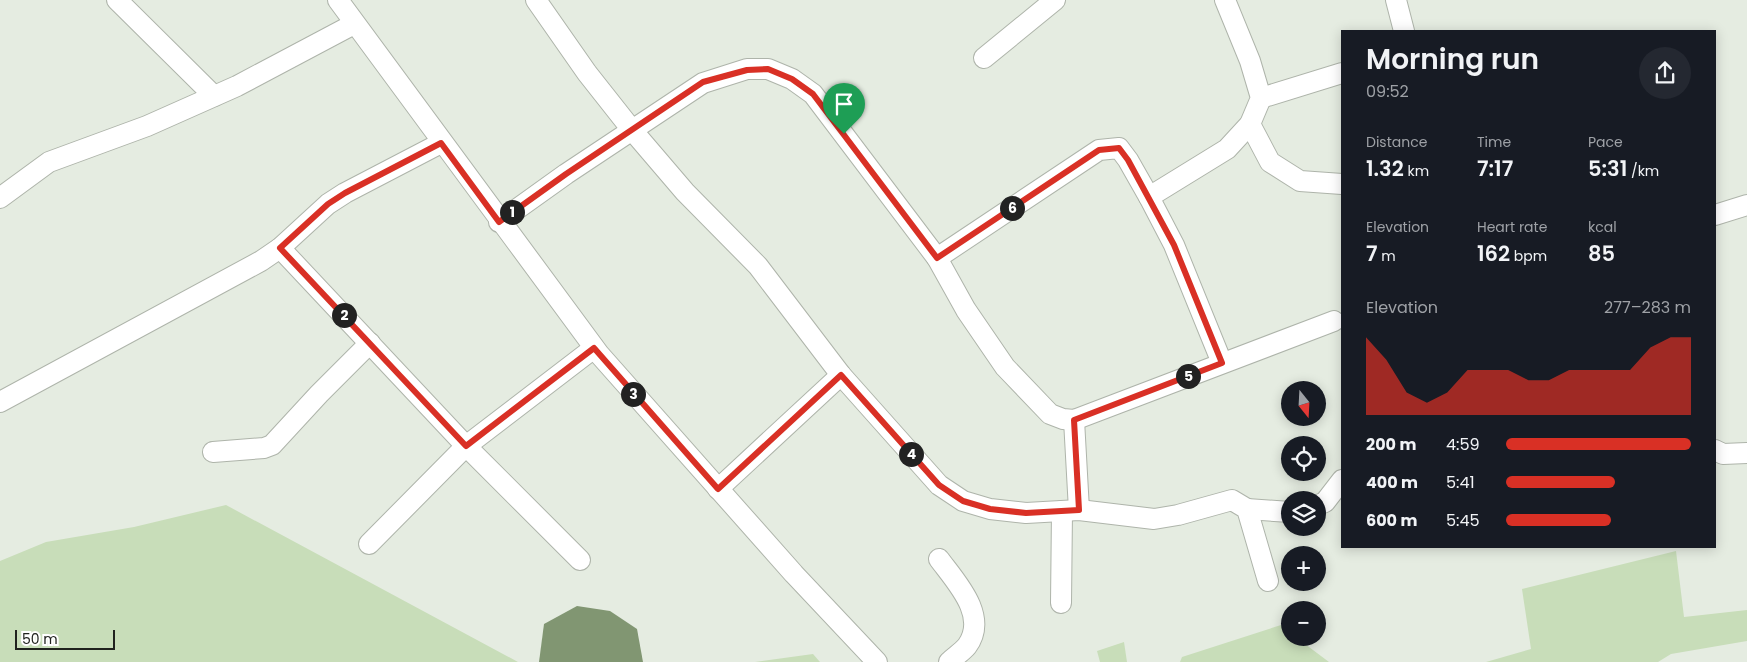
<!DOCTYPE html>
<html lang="en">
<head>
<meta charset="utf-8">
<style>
  :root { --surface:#171b24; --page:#242831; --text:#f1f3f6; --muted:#9ea1a6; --accent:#d93025 }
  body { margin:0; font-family:Poppins,sans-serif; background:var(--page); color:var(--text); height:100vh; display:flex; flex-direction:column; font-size:19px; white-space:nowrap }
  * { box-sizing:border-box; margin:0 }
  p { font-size:16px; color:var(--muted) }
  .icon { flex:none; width:28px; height:28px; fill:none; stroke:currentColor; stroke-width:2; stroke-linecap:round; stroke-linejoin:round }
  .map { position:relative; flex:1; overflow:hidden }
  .panel { position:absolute; left:1341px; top:30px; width:375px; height:518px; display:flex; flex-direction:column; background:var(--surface); border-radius:0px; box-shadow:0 2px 12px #0003 }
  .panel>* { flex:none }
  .needle { width:32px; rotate:162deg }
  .fabs { position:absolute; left:1281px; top:381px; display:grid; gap:10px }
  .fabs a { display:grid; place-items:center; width:45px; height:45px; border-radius:50%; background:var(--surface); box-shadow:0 2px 12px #0003; font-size:25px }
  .scale { position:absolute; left:15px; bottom:12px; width:100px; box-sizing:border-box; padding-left:5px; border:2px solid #20221e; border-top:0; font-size:14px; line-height:18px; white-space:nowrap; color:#20221e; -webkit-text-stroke:4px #fff; paint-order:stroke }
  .pin { position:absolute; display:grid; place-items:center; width:42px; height:42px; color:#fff; margin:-51px -21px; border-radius:50% 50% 50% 0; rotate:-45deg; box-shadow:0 0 5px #0007 }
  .pin .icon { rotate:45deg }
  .km { position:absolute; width:25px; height:25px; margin:-12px; border-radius:50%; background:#222; color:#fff; font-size:14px; line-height:25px; text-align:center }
  .round { display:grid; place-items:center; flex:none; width:52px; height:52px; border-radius:26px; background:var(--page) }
  .head { display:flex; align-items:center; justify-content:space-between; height:85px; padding:0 25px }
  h1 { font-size:28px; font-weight:600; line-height:38px }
  .stats { display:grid; grid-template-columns:repeat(3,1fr); gap:8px; height:85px; padding:5px 25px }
  .stats div { display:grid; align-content:center }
  .stats b { font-size:21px; font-weight:600 }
  .stats small { font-size:14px; font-weight:400 }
  .stats p { font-size:14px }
  .chart { height:140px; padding:10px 25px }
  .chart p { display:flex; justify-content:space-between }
  .chart svg { width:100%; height:90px; margin-top:5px; fill:var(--accent); opacity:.7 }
  ul { padding:0 25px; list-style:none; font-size:16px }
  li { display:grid; grid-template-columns:80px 60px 1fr; align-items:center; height:38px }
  li i { height:12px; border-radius:6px; background:var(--accent) }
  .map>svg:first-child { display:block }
</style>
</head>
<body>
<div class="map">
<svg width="1747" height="662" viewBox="0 0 1747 662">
  <rect width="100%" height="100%" fill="#e5ece1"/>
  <g fill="#c8ddb9">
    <path d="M226 505 518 662H0V561L46 542 134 527Z"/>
    <path d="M1676 551 1684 617 1747 610V641L1671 654 1658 662H1486L1531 649 1522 589Z"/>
    <path d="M1281 625 1290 632V638H1297L1329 662H1180L1182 657Z"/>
    <path d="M1124 642 1127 662H1100L1097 651Z"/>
    <path d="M813 654 820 662H755Z"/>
  </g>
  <path fill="#819672" d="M577 606 610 611 637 629 643 662H539L544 624Z"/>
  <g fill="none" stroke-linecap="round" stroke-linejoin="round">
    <defs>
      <g id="minor">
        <path d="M117 0 214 96"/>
        <path d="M338 0 599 354 794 574 877 662"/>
        <path d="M536 0 587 73 632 130 685 192 758 266 841 375 939 485 963 501 990 509 1026 513 1079 510 1154 519 1178 515 1232 500 1247 509 1268 581"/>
        <path d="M1396 0 1404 31"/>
        <path d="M984 58 1055 0"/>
        <path d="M1261 98 1342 73"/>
        <path d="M1250 124 1270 162 1300 181 1342 184"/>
        <path d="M0 198 49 162 147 126 237 86 354 24"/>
        <path d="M1715 215 1747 205"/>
        <path d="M499 222 566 174 703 83 747 69H768L792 79 813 94 937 258 966 310 1005 367 1050 414 1063 419 1074 420 1334 321"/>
        <path d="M280 248 466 446 580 560"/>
        <path d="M937 258 1099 150 1119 148 1128 160 1149 197"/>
        <path d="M1222 363 1174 245 1149 197 1227 149 1250 124 1261 98 1250 61 1225 0"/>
        <path d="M0 402 261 261 280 248 328 204 345 193 441 143"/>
        <path d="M1074 420 1079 510"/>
        <path d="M1715 450 1723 454 1747 453"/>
        <path d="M213 452 264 448 272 445 319 394 370 343"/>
        <path d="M718 489 841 375"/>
        <path d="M1318 505 1325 502 1342 480"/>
        <path d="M1247 509 1290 512"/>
        <path d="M369 544 466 446 594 348"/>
        <path d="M939 559C956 582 989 616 967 646 962 652 954 657 949 662"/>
        <path d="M1061 603 1062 511"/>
      </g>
    </defs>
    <use href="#minor" stroke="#aeb4aa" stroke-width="22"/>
    <use href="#minor" stroke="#fff" stroke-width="20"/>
  </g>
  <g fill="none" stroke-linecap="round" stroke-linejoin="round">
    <defs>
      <path id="route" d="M768 69 792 79 813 94 937 258 1099 150 1119 148 1128 160 1174 245 1222 363 1074 420 1079 510 1026 513 990 509 963 501 939 485 841 375 718 489 594 348 466 446 280 248 328 204 345 193 441 143 499 222 566 174 703 82 747 70Z"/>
    </defs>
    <use href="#route" stroke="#fff" stroke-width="10"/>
    <use href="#route" stroke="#d93025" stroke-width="6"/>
  </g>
</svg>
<div class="fabs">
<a><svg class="needle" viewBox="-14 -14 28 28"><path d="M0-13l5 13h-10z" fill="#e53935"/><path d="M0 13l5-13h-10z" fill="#9ea1a6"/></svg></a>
<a><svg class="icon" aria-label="locate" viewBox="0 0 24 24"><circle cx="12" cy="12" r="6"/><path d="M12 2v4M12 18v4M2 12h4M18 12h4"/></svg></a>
<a><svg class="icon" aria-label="layers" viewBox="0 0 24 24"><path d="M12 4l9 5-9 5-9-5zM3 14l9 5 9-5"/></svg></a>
<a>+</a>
<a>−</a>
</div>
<div class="scale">50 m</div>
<div class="pin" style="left:844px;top:134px;background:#1e9e55"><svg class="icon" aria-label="arrive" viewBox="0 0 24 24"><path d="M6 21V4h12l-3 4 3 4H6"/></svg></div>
<b class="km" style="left:512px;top:212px">1</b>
<b class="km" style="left:344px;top:315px">2</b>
<b class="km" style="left:633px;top:394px">3</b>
<b class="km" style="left:911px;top:454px">4</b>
<b class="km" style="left:1188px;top:376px">5</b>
<b class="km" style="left:1012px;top:208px">6</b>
<section class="panel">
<div class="head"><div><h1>Morning run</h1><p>09:52</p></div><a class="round"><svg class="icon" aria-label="share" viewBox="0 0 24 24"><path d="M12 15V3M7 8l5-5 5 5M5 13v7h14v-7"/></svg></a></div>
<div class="stats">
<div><p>Distance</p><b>1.32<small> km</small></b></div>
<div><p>Time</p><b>7:17</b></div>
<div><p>Pace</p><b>5:31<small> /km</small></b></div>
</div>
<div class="stats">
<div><p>Elevation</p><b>7<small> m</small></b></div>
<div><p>Heart rate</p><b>162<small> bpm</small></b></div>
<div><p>kcal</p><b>85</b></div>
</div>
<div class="chart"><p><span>Elevation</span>277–283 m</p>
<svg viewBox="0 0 160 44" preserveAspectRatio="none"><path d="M0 44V6L10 17L20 33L30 38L40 33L50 22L60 22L70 22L80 27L90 27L100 22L110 22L120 22L130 22L140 11L150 6L160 6V44z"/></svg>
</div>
<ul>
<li><b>200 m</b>4:59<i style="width:100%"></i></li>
<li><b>400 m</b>5:41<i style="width:59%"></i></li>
<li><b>600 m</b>5:45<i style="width:57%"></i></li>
</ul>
</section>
</div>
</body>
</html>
